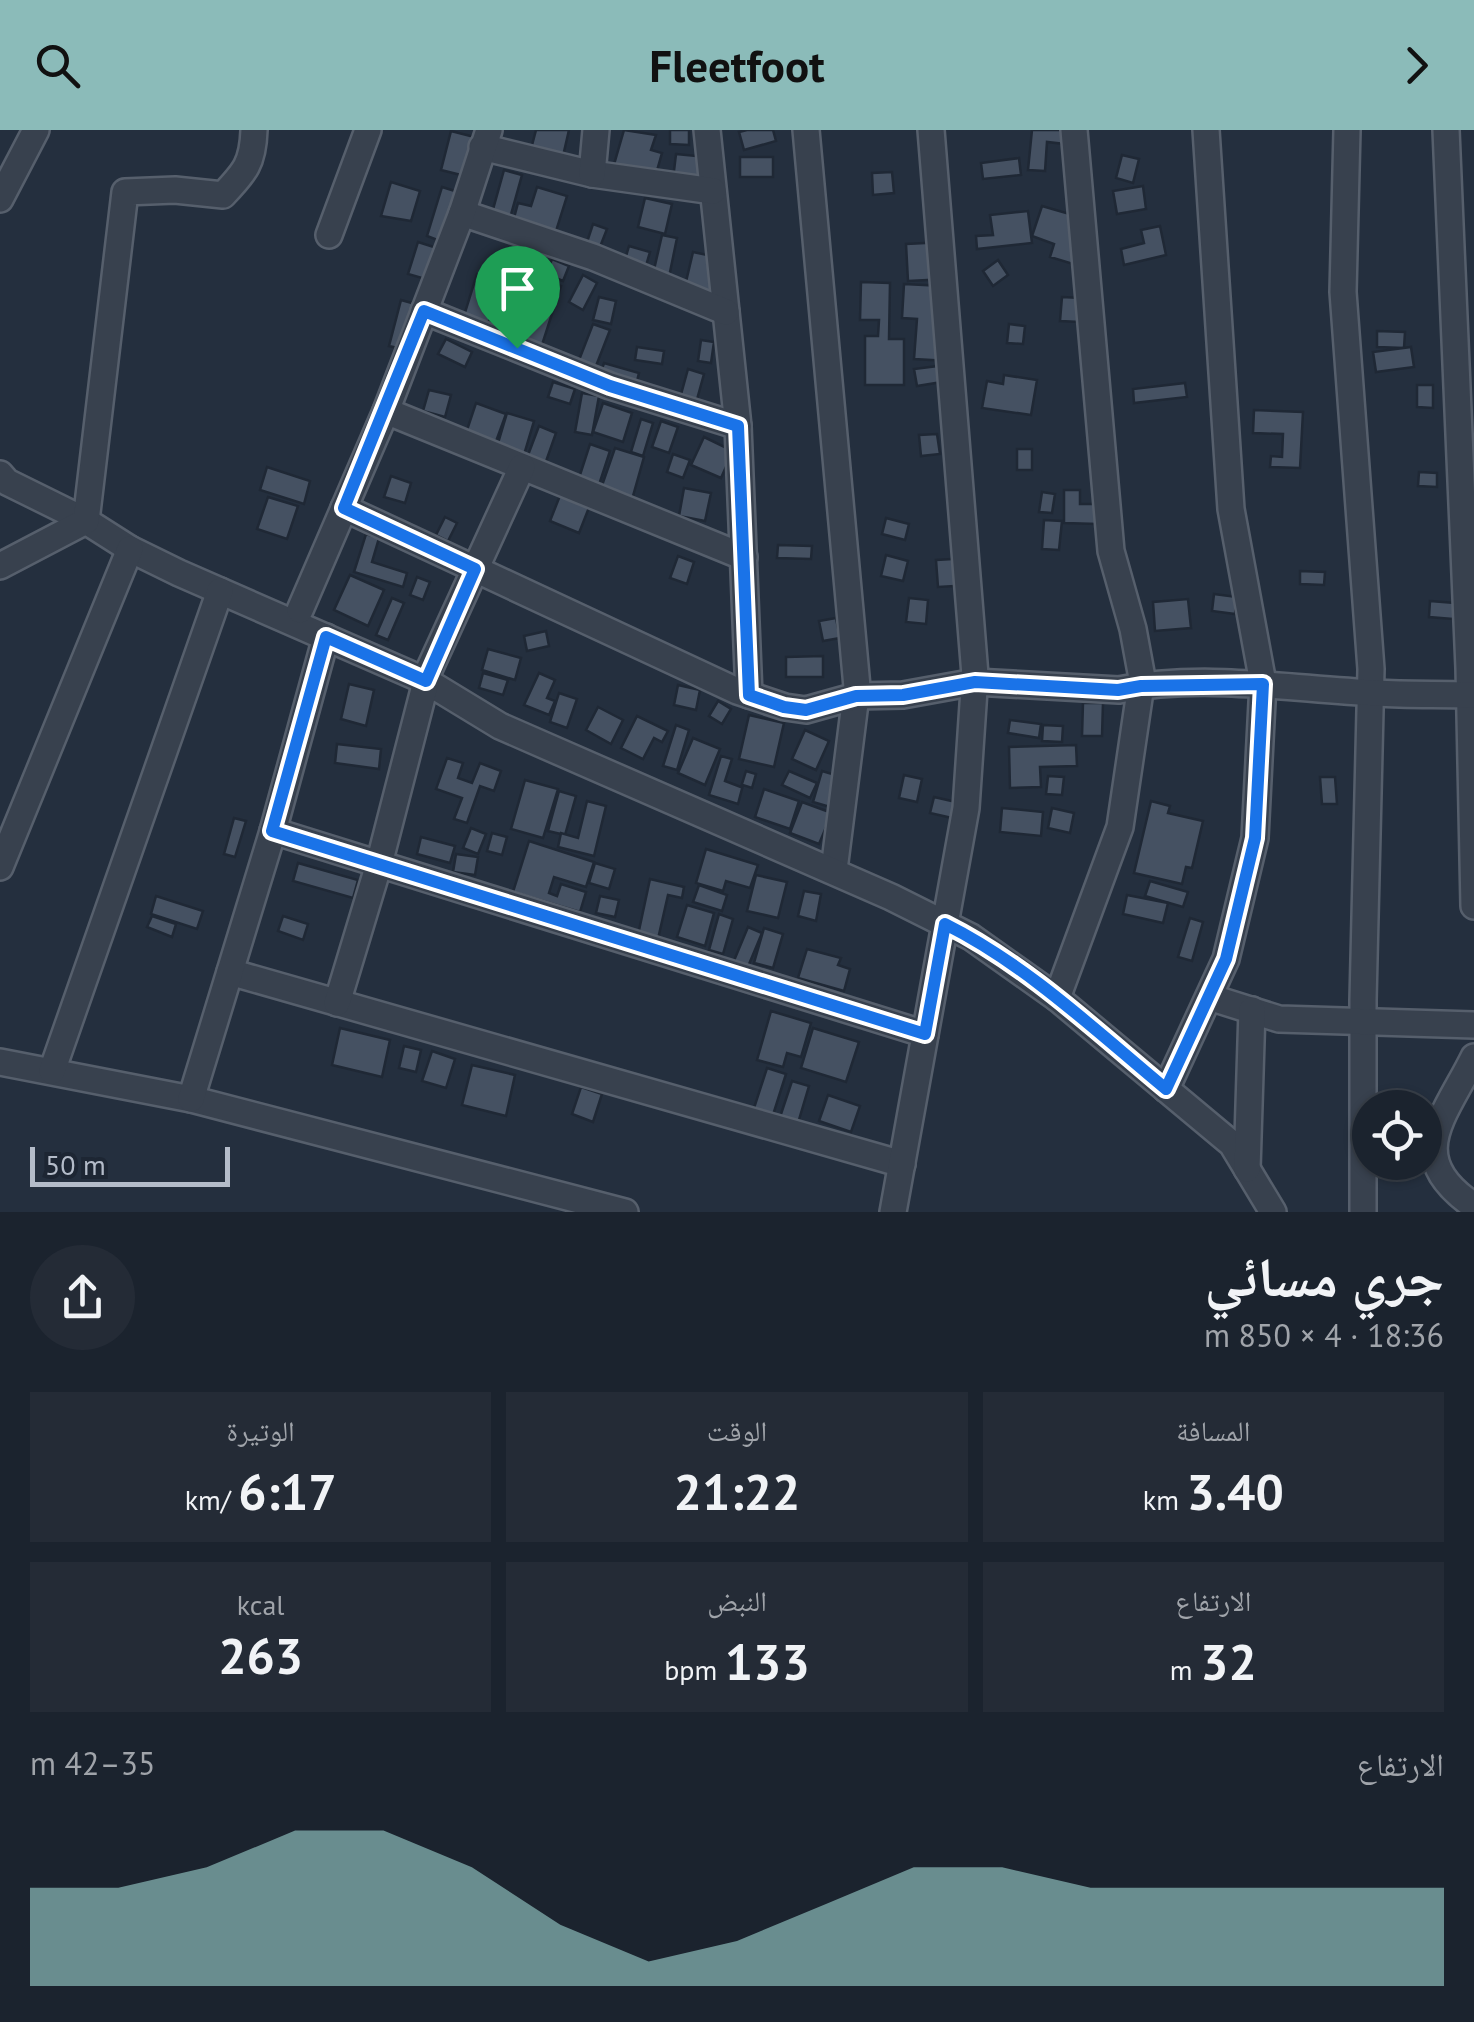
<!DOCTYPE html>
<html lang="ar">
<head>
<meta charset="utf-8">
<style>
  :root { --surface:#1b232e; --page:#242b36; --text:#f1f3f6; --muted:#a0a4aa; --line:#39404a; --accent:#8bbbb9 }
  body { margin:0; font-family:"PT Sans","Noto Naskh Arabic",sans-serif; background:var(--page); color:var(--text); direction:rtl; height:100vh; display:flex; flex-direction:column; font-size:38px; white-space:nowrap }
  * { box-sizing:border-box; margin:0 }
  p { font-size:32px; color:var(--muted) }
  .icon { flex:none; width:55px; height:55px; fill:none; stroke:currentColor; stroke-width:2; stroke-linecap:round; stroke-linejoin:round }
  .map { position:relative; height:1082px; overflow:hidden; direction:ltr }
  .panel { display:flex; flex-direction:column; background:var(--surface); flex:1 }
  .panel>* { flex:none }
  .fabs { position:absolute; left:1352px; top:960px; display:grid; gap:20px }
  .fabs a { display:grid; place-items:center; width:90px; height:90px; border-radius:50%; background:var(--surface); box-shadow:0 2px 8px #0004,0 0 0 2px var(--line); font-size:50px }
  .scale { position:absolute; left:30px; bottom:25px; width:200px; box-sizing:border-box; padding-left:10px; border:5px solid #b4bcc9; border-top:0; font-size:28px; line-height:35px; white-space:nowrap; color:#b4bcc9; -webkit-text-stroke:8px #1d2633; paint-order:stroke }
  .pin { position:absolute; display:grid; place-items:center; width:85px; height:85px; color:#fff; margin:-102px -42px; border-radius:50% 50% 50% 0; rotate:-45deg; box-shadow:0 0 10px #0007 }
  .pin .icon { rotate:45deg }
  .round { display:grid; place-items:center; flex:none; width:105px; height:105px; border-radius:52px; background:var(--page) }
  .overview { display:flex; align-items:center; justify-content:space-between; height:170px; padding:0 30px }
  h1 { font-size:55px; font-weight:700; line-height:75px }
  .stats { display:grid; grid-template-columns:repeat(3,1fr); gap:15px; height:170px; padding:10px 30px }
  .stats div { display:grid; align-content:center; border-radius:0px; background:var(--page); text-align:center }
  .stats b { font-size:50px; font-weight:700 }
  .stats small { font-size:28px; font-weight:400 }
  .stats p { font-size:28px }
  .chart { height:280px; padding:20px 30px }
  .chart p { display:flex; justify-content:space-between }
  .chart svg { width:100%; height:180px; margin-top:10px; fill:var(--accent); opacity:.7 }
  header { display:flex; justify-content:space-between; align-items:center; height:130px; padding:0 30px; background:var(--accent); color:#111; font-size:45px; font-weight:700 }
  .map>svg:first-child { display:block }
</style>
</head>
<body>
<header><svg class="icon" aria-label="forward" viewBox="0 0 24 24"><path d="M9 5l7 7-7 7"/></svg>Fleetfoot<svg class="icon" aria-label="search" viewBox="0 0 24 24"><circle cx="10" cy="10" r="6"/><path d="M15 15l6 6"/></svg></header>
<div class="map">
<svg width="1474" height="1082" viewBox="0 0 1474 1082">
  <rect width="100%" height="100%" fill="#242f3e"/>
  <g fill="#455162" stroke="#1f2835" stroke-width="2.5">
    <path d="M536 0H569L563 26 531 19Z"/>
    <path d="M624 0 656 5 651 20 662 23 656 44 632 37 630 43 613 38Z"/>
    <path d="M670 0H689V15L670 14Z"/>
    <path d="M747 0H773L776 11 744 20 739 2Z"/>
    <path d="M1032 0H1075L1074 15 1047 12 1045 41 1028 40Z"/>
    <path d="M451 1 490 11 481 50 441 40Z"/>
    <path d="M676 24 717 28 714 53 673 49Z"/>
    <path d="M1122 25 1139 29 1133 53 1116 48Z"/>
    <rect x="740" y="27" width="33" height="20"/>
    <path d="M1019 28 1021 45 983 49 981 33Z"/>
    <path d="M504 40 522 45 510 88 492 83Z"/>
    <path d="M892 42 894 63 873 65 872 43Z"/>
    <path d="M391 52 420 61 411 91 381 86Z"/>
    <path d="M1143 56 1146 79 1117 84 1113 61Z"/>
    <path d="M442 57 471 66 440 111 427 106Z"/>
    <path d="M537 57 567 66 556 101 514 88 518 73 531 76Z"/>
    <path d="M645 68 672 74 665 104 638 97Z"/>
    <path d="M1042 76 1087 89 1073 134 1050 127 1054 114 1032 106Z"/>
    <path d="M1028 81 1032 113 977 119 976 106 993 105 990 85Z"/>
    <path d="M593 94 607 99 600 117 587 112Z"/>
    <path d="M1160 96 1166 125 1124 135 1121 119 1144 113 1141 100Z"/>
    <path d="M662 105 677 108 669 147 653 144Z"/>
    <path d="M418 112 456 124 446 155 408 144Z"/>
    <path d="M945 112 947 149 908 151 906 114Z"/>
    <path d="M629 116 650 122 645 139 624 133Z"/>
    <path d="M693 122 712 126 719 163 685 156Z"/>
    <path d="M552 129 569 136 563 151 546 144Z"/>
    <path d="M998 130 1008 145 993 156 983 141Z"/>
    <path d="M477 144 520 158 524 144 561 156 541 218 507 207 519 169 498 162 487 197 463 189Z"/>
    <path d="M583 145 597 153 583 180 569 172Z"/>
    <path d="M861 152 890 153 889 209H904V255H865V206H878L879 190H860Z"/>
    <path d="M904 154 943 156 949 231 914 229 917 189 902 188Z"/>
    <path d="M599 167 616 171 611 194 593 190Z"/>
    <path d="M1062 167 1081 168 1080 192 1060 191Z"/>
    <path d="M401 170 430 178 410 221 389 216Z"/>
    <path d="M593 194 610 200 596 236 579 230Z"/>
    <path d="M1009 194 1025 196 1023 214 1007 213Z"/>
    <path d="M1377 201 1405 202 1404 218 1377 217Z"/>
    <path d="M446 209 472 222 465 237 438 224Z"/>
    <path d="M701 210 714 212 711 233 698 231Z"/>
    <path d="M637 217 664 221 662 234 635 230Z"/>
    <path d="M1411 217 1414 237 1376 242 1373 222Z"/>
    <path d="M604 233 639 243 636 255 600 245Z"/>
    <path d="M946 235 948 251 917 256 914 239Z"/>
    <path d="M688 239 704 244 696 273 680 268Z"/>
    <path d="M1004 245 1037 250 1031 285 982 278 987 251 1003 254Z"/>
    <path d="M553 252 575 259 570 274 548 267Z"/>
    <path d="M1185 253 1187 267 1134 273 1133 259Z"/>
    <path d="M1417 255H1433V278L1417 277Z"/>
    <path d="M429 260 451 265 445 287 423 281Z"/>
    <path d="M582 263 599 266 592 305 575 302Z"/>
    <path d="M476 273 506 284 494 317 465 306Z"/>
    <path d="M603 273 632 283 623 312 593 302Z"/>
    <path d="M1254 280 1303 282 1300 338 1270 337 1271 326 1282 327 1283 304 1253 303Z"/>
    <path d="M507 283 534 291 523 328 496 320Z"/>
    <path d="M641 289 653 293 643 326 631 322Z"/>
    <path d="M661 291 678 297 669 323 652 317Z"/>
    <path d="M539 296 556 303 543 340 525 333Z"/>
    <path d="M937 304 940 324 921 326 919 305Z"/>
    <path d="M704 307 733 321 721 348 691 335Z"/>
    <path d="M590 314 610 321 598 358 578 351Z"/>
    <path d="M615 318 644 327 631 373 599 364Z"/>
    <rect x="1017" y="319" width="15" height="21"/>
    <path d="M673 324 690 330 683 348 667 342Z"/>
    <path d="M267 337 310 351 304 374 260 360Z"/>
    <path d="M1419 342 1437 343V357L1418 356Z"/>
    <path d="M391 346 411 353 405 373 384 367Z"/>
    <path d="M684 358 711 363 705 391 679 386Z"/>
    <path d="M1064 360H1080V374H1098V394L1064 393Z"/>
    <path d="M1042 362 1055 364 1052 383 1039 382Z"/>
    <path d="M561 363 590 375 579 403 550 391Z"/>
    <path d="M268 367 298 376 287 409 257 399Z"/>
    <path d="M445 387 457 393 448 411 436 405Z"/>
    <path d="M886 388 909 394 905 410 882 404Z"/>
    <path d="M1044 390 1062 391 1059 420 1042 419Z"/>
    <path d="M366 404 379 408 372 432 407 443 403 457 354 442Z"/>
    <path d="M778 415 812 416 811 429 777 428Z"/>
    <path d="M886 425 908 431 903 451 881 446Z"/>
    <path d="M678 426 694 432 687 454 670 448Z"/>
    <path d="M970 428 972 455 938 457 936 430Z"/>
    <path d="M1300 441 1325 442 1324 455 1300 454Z"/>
    <path d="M350 445 384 460 368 496 334 480Z"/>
    <path d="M417 447 430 452 423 470 410 465Z"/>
    <path d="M1214 464 1237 467 1235 484 1212 481Z"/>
    <path d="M392 468 404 473 388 510 376 505Z"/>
    <path d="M909 468 928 470 926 494 906 492Z"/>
    <path d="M1188 469 1191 498 1155 501 1153 472Z"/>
    <path d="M1430 471 1455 473 1453 489 1429 487Z"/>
    <path d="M836 488 840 508 823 511 819 491Z"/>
    <path d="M546 501 549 516 527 521 524 506Z"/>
    <path d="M488 519 521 528 515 550 482 540Z"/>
    <path d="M823 526V547H786V527Z"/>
    <path d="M483 543 508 550 503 565 479 558Z"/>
    <path d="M539 543 555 550 547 568 555 571 549 585 524 575Z"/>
    <path d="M349 554 374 560 366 596 341 589Z"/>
    <path d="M678 555 700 560 696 580 674 575Z"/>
    <path d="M559 563 577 569 567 598 550 592Z"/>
    <path d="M718 571 731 579 722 594 709 586Z"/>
    <path d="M1083 573H1103L1102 606H1082Z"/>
    <path d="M598 577 623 590 611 614 586 600Z"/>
    <path d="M749 585 784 593 774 637 739 629Z"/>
    <path d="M637 586 668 601 662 612 654 608 643 629 621 618Z"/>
    <path d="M1010 590 1041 594 1039 608 1008 603Z"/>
    <path d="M676 595 689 600 677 640 663 636Z"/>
    <path d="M1043 595 1063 596 1062 612 1042 611Z"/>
    <path d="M805 600 829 611 816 640 792 629Z"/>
    <path d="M693 608 720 619 705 655 678 643Z"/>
    <path d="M337 614 381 619 379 639 335 633Z"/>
    <path d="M1076 615 1077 636 1040 637 1041 657 1010 658 1009 617Z"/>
    <path d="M721 626 732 629 725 651 741 657 746 641 756 644 752 658 743 655 738 674 709 665Z"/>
    <path d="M447 628 463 633 458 648 472 653 480 633 501 641 494 661 480 656 467 693 454 689 462 668 436 659Z"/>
    <path d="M789 641 817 653 810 668 782 655Z"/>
    <path d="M822 641 839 646 830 677 813 672Z"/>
    <path d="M904 645 922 649 917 672 899 668Z"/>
    <path d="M1048 646 1064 647 1062 665 1046 664Z"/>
    <path d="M1320 647H1335L1337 674H1322Z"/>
    <path d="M525 650 558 659 543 708 511 699Z"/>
    <path d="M764 659 799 671 790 699 755 687Z"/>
    <path d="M559 661 576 666 565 705 548 701Z"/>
    <path d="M934 667 956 672 952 688 930 683Z"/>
    <path d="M587 671 606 676 594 726 558 717 561 703 578 708Z"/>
    <path d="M1151 671 1170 676 1168 683 1203 691 1192 738 1186 737 1182 754 1134 743Z"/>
    <path d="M802 672 832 683 819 714 790 703Z"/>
    <path d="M1002 678 1043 682 1041 706 1000 702Z"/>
    <path d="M1052 678 1074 683 1070 703 1048 698Z"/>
    <path d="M234 688 246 691 235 727 224 724Z"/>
    <path d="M471 698 486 704 478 724 463 718Z"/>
    <path d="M492 703 507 707 502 725 487 721Z"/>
    <path d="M421 707 455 716 450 733 417 724Z"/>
    <path d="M529 711 594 732 586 757 554 747 549 763 557 766 561 754 586 762 580 782 513 762Z"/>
    <path d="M706 719 758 735 750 758 726 751 723 761 696 753Z"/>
    <path d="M456 724 478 727 475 745 453 742Z"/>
    <path d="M298 733 358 750 353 768 293 751Z"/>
    <path d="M595 733 615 739 609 759 589 753Z"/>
    <path d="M756 745 787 752 778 788 747 781Z"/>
    <path d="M650 749 684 757 682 768 668 765 658 809 638 805Z"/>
    <path d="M1150 751 1188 762 1183 777 1145 766Z"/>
    <path d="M699 755 727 765 722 781 693 772Z"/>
    <path d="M804 761 821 764 816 791 798 786Z"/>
    <path d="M1127 765 1168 773 1163 793 1123 784Z"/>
    <path d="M156 766 203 781 197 799 151 784Z"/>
    <path d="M600 766 619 770 615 787 596 783Z"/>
    <path d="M687 775 714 783 705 816 677 807Z"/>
    <path d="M719 784 733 789 723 824 709 820Z"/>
    <path d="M152 786 176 794 172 807 147 797Z"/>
    <path d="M283 786 308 794 303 810 278 801Z"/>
    <path d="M1190 788 1203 792 1192 831 1178 827Z"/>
    <path d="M748 797 762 803 747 839 733 833Z"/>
    <path d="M764 798 783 804 773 838 754 833Z"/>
    <path d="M807 819 841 828 838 835 850 839 844 861 798 848Z"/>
    <path d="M771 881 811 893 801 927 787 923 783 937 757 930Z"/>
    <path d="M340 898 390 910 382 947 332 935Z"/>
    <path d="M813 898 859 912 846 952 801 938Z"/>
    <path d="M404 916 421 920 416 942 399 938Z"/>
    <path d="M432 921 455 929 446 958 422 951Z"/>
    <path d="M472 935 515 945 506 986 462 975Z"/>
    <path d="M767 938 786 944 773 985 754 978Z"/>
    <path d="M792 951 809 956 798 993 780 987Z"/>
    <path d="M581 957 602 964 593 992 572 984Z"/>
    <path d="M828 965 860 976 851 1002 819 991Z"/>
  </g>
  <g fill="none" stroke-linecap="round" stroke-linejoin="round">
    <defs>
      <g id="minor">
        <path d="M707 0 738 296 749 565"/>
        <path d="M806 0 857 557 835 732"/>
        <path d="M1347 0 1343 162 1371 539 1363 870V1082"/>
        <path d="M1446 0 1469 538 1474 776"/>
        <path d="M482 17 592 44 713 61"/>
        <path d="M592 44 596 0"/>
        <path d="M0 69 36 0"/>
        <path d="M462 83 593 127 726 182"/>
        <path d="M329 105 368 0"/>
        <path d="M424 181 610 256 738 296"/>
        <path d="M386 281 744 427"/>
        <path d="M0 344 7 352 86 391 130 419 179 443 426 551 500 596 891 767 971 807 1057 868 1232 1014 1273 1082"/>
        <path d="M344 378 737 561 785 577 806 580 856 566 903 565 975 552 1119 560C1203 543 1291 559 1376 563 1407 565 1438 564 1470 565"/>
        <path d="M0 436 86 391 125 62 175 60 223 65C245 42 253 33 254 0"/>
        <path d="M300 480 386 281 462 83 489 0"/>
        <path d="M273 701 925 904"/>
        <path d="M0 737 130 419"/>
        <path d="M230 842 902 1034"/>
        <path d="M1209 867 1279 889 1474 895"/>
        <path d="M1057 868 1120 697 1142 548 1133 499 1111 421 1074 0"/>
        <path d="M337 873 379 734 429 540 522 337"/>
        <path d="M1474 927C1444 988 1402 1027 1474 1076"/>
        <path d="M0 932 191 969 625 1082"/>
        <path d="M52 941 220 461"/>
        <path d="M1166 959 1226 829 1255 708 1263 553 1231 379 1206 0"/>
        <path d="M191 969 273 701 326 507"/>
        <path d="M1247 1039 1252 880"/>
        <path d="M893 1082 966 678 975 545 931 0"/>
      </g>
    </defs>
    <use href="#minor" stroke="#565f6c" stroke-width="30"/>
    <use href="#minor" stroke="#38414e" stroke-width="25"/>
  </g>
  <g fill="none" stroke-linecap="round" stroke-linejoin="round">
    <defs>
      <path id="route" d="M424 181 610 256 738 296 749 565 784 577 806 580 856 566 903 565 975 552 1118 560 1141 556 1263 554 1255 708 1226 829 1166 959C1096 901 1027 835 945 794L925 904 272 701 326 507 426 551 475 439 344 378Z"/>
    </defs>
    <use href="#route" stroke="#fff" stroke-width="20"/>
    <use href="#route" stroke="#1a73e8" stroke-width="12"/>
  </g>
</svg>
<div class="fabs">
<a><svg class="icon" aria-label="locate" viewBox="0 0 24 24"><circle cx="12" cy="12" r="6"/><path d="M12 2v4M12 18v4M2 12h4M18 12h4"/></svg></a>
</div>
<div class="scale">50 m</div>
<div class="pin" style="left:517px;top:218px;background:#1e9e55"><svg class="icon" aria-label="arrive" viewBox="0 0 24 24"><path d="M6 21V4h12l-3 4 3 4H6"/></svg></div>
</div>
<section class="panel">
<div class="overview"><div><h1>جري مسائي</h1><p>18:36 · 4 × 850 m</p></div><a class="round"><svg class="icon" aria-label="share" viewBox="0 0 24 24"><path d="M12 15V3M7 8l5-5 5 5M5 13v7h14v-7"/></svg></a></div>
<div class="stats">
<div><p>المسافة</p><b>3.40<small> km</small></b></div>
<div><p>الوقت</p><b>21:22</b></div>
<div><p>الوتيرة</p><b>6:17<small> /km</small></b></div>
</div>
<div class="stats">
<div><p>الارتفاع</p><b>32<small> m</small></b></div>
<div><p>النبض</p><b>133<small> bpm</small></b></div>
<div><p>kcal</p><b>263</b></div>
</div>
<div class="chart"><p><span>الارتفاع</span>35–42 m</p>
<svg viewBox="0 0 160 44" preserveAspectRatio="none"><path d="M0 44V20L10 20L20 15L30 6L40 6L50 15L60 29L70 38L80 33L90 24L100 15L110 15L120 20L130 20L140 20L150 20L160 20V44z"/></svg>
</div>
</section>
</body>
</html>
